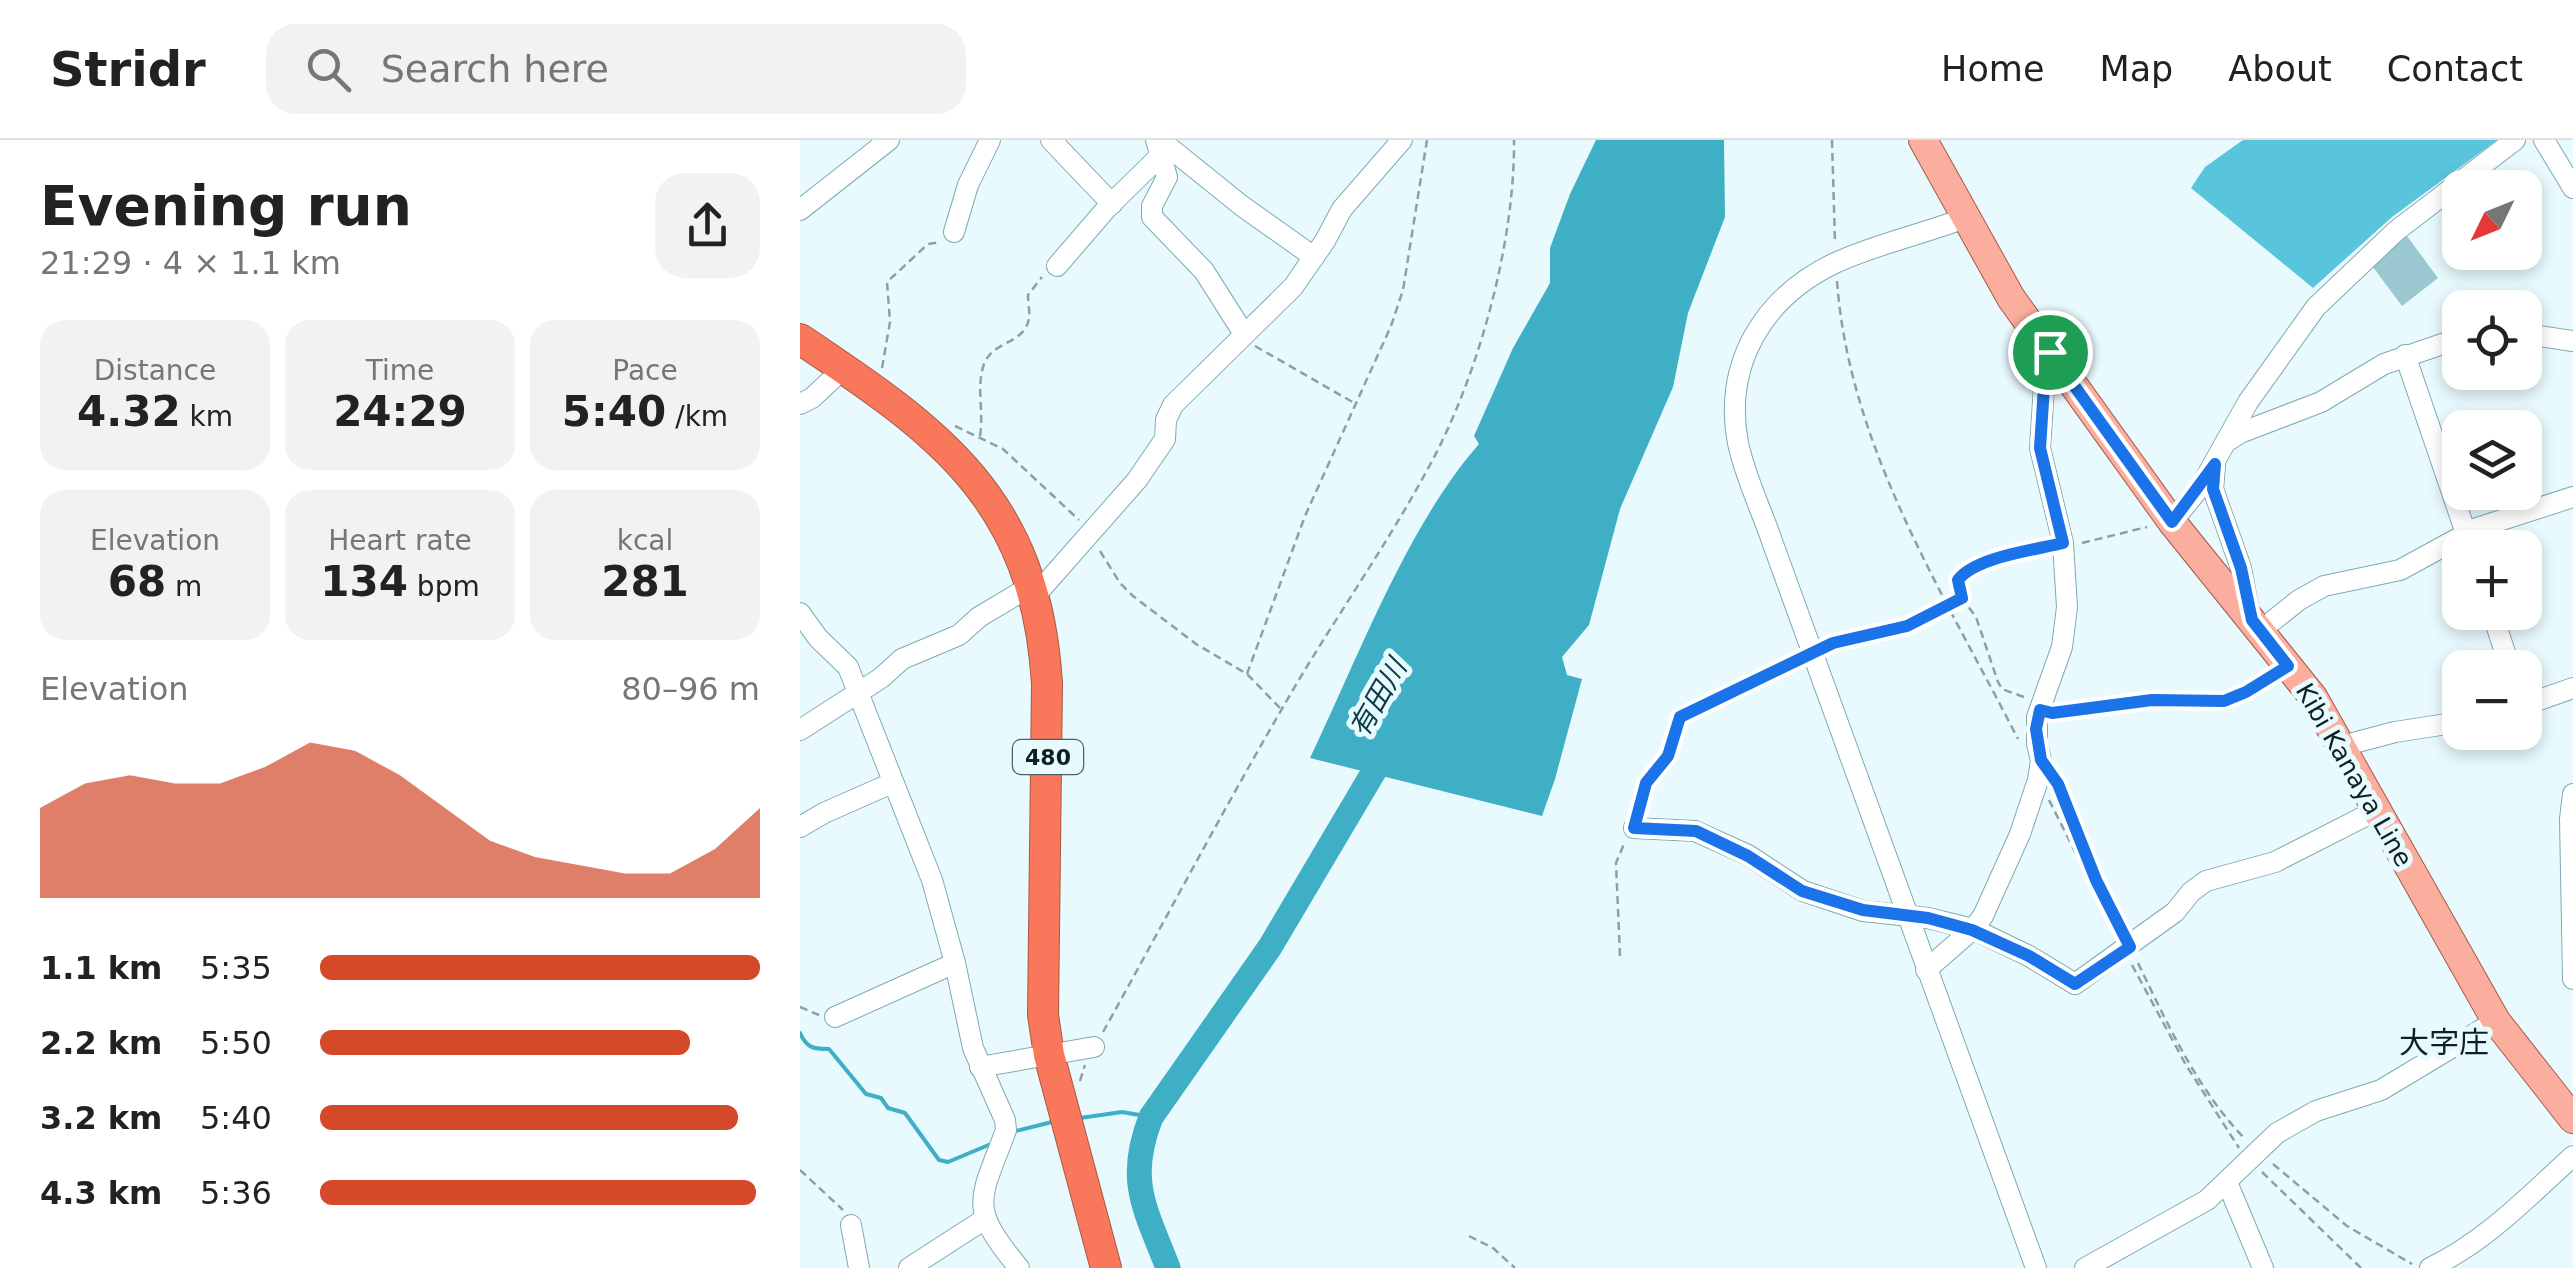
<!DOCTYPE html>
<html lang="en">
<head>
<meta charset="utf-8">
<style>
  :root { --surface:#fff; --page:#f2f2f2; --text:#222; --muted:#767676; --line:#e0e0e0; --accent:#d3492a }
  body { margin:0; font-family:"DejaVu Sans","Noto Sans JP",sans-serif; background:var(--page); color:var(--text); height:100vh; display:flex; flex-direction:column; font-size:38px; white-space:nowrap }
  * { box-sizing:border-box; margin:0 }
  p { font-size:32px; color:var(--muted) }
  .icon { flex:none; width:55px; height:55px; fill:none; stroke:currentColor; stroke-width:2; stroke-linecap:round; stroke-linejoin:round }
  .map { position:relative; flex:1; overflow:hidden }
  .side { display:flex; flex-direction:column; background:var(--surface); width:800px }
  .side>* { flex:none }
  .needle { width:65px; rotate:227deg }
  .fabs { position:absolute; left:1642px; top:30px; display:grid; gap:20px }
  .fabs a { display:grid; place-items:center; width:100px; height:100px; border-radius:20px; background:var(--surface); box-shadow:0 5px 15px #0003; font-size:50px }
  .pin { position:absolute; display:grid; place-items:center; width:85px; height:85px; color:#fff; margin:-42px; border:5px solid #fff; border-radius:50%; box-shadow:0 2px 10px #0007 }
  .round { display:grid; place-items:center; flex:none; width:105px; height:105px; border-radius:30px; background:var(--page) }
  .overview { display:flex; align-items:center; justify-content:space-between; height:170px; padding:0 40px }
  h1 { font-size:55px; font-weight:700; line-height:75px }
  .metrics { display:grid; grid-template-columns:repeat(3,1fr); gap:15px; height:170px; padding:10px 40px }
  .metrics div { display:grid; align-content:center; border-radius:25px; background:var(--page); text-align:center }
  .metrics b { font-size:42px; font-weight:700 }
  .metrics small { font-size:28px; font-weight:400 }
  .metrics p { font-size:28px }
  .chart { height:280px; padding:20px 40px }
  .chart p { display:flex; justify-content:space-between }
  .chart svg { width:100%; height:180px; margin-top:10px; fill:var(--accent); opacity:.7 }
  ul { padding:0 40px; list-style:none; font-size:32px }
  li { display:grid; grid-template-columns:160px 120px 1fr; align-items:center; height:75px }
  li i { height:25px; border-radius:12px; background:var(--accent) }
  header { display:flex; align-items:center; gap:60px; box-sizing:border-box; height:140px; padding:0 50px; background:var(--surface); border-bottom:2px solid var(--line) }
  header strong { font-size:48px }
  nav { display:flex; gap:55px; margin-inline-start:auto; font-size:35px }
  .search { width:700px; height:90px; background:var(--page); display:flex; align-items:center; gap:25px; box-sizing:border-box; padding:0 35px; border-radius:30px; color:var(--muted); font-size:38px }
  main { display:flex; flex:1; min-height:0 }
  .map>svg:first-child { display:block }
</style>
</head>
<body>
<header>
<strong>Stridr</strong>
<div class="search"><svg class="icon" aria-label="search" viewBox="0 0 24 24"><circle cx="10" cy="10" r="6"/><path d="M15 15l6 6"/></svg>Search here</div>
<nav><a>Home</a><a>Map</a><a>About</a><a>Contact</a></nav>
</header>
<main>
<section class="side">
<div class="overview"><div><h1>Evening run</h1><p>21:29 · 4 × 1.1 km</p></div><a class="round"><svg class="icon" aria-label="share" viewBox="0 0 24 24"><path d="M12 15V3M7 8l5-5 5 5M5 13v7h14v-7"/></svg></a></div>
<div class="metrics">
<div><p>Distance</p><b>4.32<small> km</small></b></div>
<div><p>Time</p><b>24:29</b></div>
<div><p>Pace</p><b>5:40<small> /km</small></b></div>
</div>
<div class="metrics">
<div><p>Elevation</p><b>68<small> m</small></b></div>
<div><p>Heart rate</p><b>134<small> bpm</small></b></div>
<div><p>kcal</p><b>281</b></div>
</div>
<div class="chart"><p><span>Elevation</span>80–96 m</p>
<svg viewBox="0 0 160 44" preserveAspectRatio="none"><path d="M0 44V22L10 16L20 14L30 16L40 16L50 12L60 6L70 8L80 14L90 22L100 30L110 34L120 36L130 38L140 38L150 32L160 22V44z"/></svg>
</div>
<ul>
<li><b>1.1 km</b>5:35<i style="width:100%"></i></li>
<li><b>2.2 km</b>5:50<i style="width:84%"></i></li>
<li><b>3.2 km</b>5:40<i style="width:95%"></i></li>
<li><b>4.3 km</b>5:36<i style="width:99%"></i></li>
</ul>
</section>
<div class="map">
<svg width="1773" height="1128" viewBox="0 0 1773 1128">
  <rect width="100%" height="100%" fill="#e8fafe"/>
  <path fill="#58c5dc" d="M1443 0H1697L1592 77 1513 148 1391 48 1405 27Z"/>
  <path fill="#3eafc5" d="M796 0H924L925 77 888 173 873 247 820 369 789 485 762 517 767 535 782 539 755 639 742 676 510 618C558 518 607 386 679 304L674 296 713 208 750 143V108L770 54Z"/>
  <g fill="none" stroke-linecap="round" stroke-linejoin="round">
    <g stroke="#3eafc5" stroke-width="4">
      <path d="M0 893C7 908 13 909 29 909L66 954 81 958 88 968 105 973 139 1020 148 1022 191 1004"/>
      <path d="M280 978 322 972 351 977"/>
      <path d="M212 992 256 981"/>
    </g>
    <path stroke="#3eafc5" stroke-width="25" d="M368 1128C345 1068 326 1041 351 977L470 807 589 606"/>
  </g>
  <path fill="#9bc7d1" d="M1607 96 1638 138 1602 166 1570 123Z"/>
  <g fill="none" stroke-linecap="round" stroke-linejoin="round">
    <defs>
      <g id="minor">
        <path d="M251 0 312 64"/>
        <path d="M356 0 367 37 352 66V77L404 131 444 194"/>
        <path d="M360 0 442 66 514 117"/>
        <path d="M1744 0 1773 48"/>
        <path d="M0 70 89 0"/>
        <path d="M1165 78C1123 94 1076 104 1035 123 964 157 923 223 938 303 945 337 962 371 973 404L1236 1128"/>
        <path d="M154 92 168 45 190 0"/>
        <path d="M257 126 307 68 362 14"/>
        <path d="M1725 194 1773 201"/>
        <path d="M1605 215 1671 408"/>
        <path d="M0 264 12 258 44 228"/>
        <path d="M1426 302 1440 293 1521 262 1584 224 1660 198"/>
        <path d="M1415 326 1413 349 1441 428 1449 471"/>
        <path d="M1372 382 1401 346 1448 262 1516 167 1596 91 1715 0"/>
        <path d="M234 457 337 340 365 299 366 280 373 265 493 147 525 101 542 69 602 0"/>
        <path d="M1692 472 1710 528"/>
        <path d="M0 473 18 498 48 527 132 740 155 823 173 908 205 980 206 990C180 1061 167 1065 219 1128"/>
        <path d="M1460 491 1499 460 1524 446 1600 430 1677 388 1773 357"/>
        <path d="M1725 565 1773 548"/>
        <path d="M0 590 81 538 102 519 159 495 179 477 231 446"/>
        <path d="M1542 606 1595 592 1660 582"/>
        <path d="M1773 654 1770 679 1773 839"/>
        <path d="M0 687 24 673 92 643"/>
        <path d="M834 688 895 691 948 715 1003 751 1063 771 1128 778 1173 789 1229 816 1275 844 1375 772 1391 752 1406 741 1475 722 1577 670"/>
        <path d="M1126 830 1173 789 1183 776 1220 694 1238 640 1241 620 1237 604V577L1262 507 1267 467 1263 403 1240 308 1245 231 1250 212"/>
        <path d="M35 877 155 823"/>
        <path d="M180 927 294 907"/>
        <path d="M1427 1042 1463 1128"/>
        <path d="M51 1085 59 1128"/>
        <path d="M109 1128 185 1079"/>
        <path d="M1285 1128 1407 1060 1477 993 1516 971 1581 950 1696 881"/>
        <path d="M1630 1128C1686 1101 1728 1057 1773 1016"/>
      </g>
      <path id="major" d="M1123 0 1211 158 1372 382 1513 557 1696 881 1773 979"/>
      <path id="highway" d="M0 199C141 293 236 360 247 544L243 875 249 915 306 1128"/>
    </defs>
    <use href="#minor" stroke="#7faab4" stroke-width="22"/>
    <use href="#major" stroke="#a75948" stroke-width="30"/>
    <use href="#highway" stroke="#a75948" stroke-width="32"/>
    <g stroke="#8fa0a4" stroke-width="2.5" stroke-dasharray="8 5" stroke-linecap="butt">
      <path d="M1032 0 1035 103"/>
      <path d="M1037 141C1049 307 1144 454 1218 599"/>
      <path d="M455 206 556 264"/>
      <path d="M82 228 90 182 87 142 128 104 141 102"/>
      <path d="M155 286 203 309 279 380"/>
      <path d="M180 296C184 272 176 246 184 224 192 203 217 204 226 187 232 177 228 166 228 155L242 137"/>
      <path d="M1282 403 1347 387"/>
      <path d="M300 411 320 443 333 456 396 504 447 534 480 568"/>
      <path d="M1029 505 1107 486 1162 458"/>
      <path d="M447 534 505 376 591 186 603 150 627 0"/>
      <path d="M1224 557 1202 549 1198 542 1176 477 1162 458 1158 440C1175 417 1218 414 1245 408"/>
      <path d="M1255 573 1352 560 1424 561 1470 538"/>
      <path d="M1257 641 1296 740 1321 789"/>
      <path d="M1249 660 1315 791"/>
      <path d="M840 670 846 643 868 616 880 577 995 521"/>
      <path d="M820 816 816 723 824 704"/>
      <path d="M1338 823C1368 885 1397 949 1445 999"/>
      <path d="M1332 825 1386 925 1439 1008"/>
      <path d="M0 867 19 875"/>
      <path d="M303 892C363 784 421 674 483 567 528 488 582 413 625 334 677 242 715 105 714 0"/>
      <path d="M280 941 285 925"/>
      <path d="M1473 1024 1547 1086 1612 1124"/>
      <path d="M0 1030 43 1070"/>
      <path d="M1462 1032 1561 1128"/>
      <path d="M669 1096 693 1108 715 1128"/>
    </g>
    <use href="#minor" stroke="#fff" stroke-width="20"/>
    <use href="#major" stroke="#fbae9d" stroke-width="28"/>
    <use href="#highway" stroke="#f9785b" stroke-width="30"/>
  </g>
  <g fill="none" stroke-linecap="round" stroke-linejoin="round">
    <defs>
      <path id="route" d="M1250 212 1372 382 1415 324 1413 349 1441 428 1452 480 1488 526 1446 552 1424 561 1352 560 1252 573 1240 570 1236 589 1241 620 1258 644 1296 740 1330 807 1275 844 1229 816 1172 790 1128 778 1063 770 1002 751 948 716 896 691 834 688 846 643 868 616 880 577 1033 503 1107 486 1162 458 1158 440C1175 417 1235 410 1263 403L1240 308 1245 231Z"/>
    </defs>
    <use href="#route" stroke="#fff" stroke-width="20"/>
    <use href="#route" stroke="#1a73e8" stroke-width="12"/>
  </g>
  <g text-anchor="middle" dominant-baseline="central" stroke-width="10" stroke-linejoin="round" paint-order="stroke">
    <rect fill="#e8fafe" stroke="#506165" stroke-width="2.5" x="213" y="600" width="70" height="34" rx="8"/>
    <g font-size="22" font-weight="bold" fill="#0f2024">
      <text x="248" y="617">480</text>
    </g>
    <g font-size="25" fill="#0f2024" stroke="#e8fafe">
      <text transform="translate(1554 635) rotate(60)">Kibi Kanaya Line</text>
    </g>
    <g font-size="28" font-style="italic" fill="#083c46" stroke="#e8fafe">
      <text transform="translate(578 558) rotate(-60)">有田川</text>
    </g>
    <g font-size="30" fill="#0f2024" stroke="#e8fafe">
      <text x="1644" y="902">大字庄</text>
    </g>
  </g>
</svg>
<div class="fabs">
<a><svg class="needle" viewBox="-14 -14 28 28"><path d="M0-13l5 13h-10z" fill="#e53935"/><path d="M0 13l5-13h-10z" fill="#767676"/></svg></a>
<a><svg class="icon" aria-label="locate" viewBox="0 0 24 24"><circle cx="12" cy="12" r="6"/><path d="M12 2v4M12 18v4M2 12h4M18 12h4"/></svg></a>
<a><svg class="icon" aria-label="layers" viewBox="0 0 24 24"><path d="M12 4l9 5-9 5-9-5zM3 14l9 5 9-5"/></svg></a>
<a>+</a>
<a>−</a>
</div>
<div class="pin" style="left:1250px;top:212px;background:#1e9e55"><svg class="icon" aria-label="arrive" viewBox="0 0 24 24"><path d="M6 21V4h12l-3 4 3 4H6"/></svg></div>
</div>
</main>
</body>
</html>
